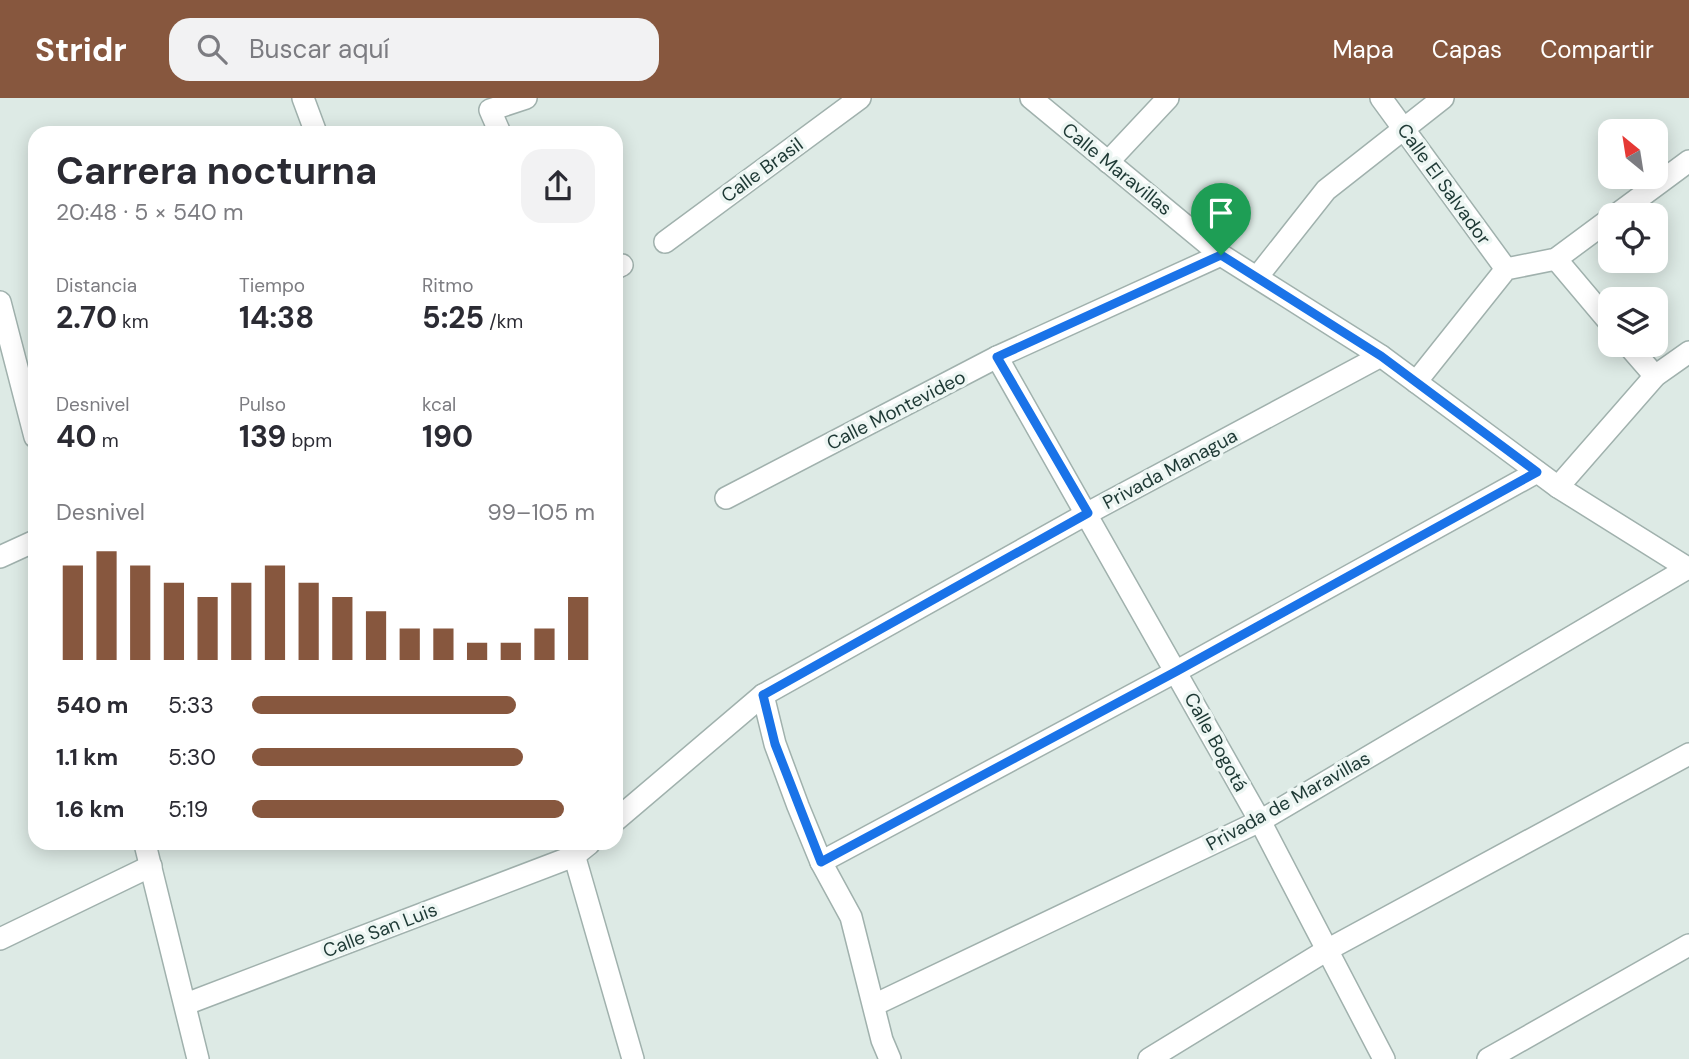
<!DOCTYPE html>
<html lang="es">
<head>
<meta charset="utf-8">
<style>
  :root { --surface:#fff; --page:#f2f2f3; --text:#2b2b33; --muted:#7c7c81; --accent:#87573e }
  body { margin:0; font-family:"DM Sans",sans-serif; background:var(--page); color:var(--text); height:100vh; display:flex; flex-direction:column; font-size:26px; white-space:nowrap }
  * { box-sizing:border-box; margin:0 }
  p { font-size:23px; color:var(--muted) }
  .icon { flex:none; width:38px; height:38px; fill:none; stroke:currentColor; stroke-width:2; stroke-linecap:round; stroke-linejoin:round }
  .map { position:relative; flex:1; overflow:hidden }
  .details { position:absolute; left:28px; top:28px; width:595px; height:724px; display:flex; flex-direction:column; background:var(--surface); border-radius:21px; box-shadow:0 4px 18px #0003 }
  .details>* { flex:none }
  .needle { width:46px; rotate:330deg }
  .buttons { position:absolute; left:1598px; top:21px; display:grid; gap:14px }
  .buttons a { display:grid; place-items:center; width:70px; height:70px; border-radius:14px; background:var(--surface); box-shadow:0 4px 18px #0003; font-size:35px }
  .pin { position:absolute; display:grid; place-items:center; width:60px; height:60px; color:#fff; margin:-72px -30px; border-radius:50% 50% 50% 0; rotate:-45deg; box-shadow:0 0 7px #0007 }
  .pin .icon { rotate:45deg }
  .round { display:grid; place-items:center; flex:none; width:74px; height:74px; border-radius:21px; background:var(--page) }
  .overview { display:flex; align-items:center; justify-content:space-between; height:119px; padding:0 28px }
  h1 { font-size:38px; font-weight:700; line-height:52px }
  .figures { display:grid; grid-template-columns:repeat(3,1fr); gap:10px; height:119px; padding:7px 28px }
  .figures div { display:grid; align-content:center }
  .figures b { font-size:30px; font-weight:700 }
  .figures small { font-size:19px; font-weight:400 }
  .figures p { font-size:19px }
  .chart { height:196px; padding:14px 28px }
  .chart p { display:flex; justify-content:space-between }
  .chart svg { width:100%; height:126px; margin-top:7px; stroke:var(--accent); stroke-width:6 }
  ul { padding:0 28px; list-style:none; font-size:23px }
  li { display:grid; grid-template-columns:112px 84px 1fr; align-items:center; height:52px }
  li i { height:18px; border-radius:9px; background:var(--accent) }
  header { display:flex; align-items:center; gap:42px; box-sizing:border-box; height:98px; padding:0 35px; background:var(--accent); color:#fff }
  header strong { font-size:33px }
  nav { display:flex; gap:38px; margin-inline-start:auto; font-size:24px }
  .search { width:490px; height:63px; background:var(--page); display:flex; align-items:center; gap:18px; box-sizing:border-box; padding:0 24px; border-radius:21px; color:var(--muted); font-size:26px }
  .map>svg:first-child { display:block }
</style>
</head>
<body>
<header>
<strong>Stridr</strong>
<div class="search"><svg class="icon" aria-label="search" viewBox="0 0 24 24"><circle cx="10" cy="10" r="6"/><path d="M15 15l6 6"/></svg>Buscar aquí</div>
<nav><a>Mapa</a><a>Capas</a><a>Compartir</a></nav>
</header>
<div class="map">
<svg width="1689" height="961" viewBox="0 0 1689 961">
  <rect width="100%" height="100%" fill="#ddeae5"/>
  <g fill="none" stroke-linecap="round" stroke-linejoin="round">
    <defs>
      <g id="minor">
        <path d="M303 0 316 35"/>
        <path d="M1031 0 1221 157 1381 258 1558 389 1689 471"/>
        <path d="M1381 0 1506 171"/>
        <path d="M500 35 490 12 526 0"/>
        <path d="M1108 64 1168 0"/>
        <path d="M1616 117 1689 63"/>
        <path d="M665 144 860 0"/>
        <path d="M1556 161 1610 225"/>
        <path d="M616 170 622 167"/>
        <path d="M1258 178 1326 92 1443 0"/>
        <path d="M0 204 35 339"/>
        <path d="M1628 247 1655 278"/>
        <path d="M997 259 1260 723 1384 961"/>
        <path d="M1416 284 1506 171 1556 161 1610 121"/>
        <path d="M1558 389 1655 278 1689 254"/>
        <path d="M726 400 997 259 1221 157"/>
        <path d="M0 459 35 443"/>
        <path d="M763 597 775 646 798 708 821 764 851 819 882 942 890 961"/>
        <path d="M616 722 763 597 1088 415 1381 258"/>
        <path d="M145 746 198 961"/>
        <path d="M571 746 633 961"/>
        <path d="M821 764 1177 573 1537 374"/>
        <path d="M0 841 151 768"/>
        <path d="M186 906 574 758 589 746"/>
        <path d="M874 907 1260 723 1688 470"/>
        <path d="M1149 961 1327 852 1689 656"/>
        <path d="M1488 961 1689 847"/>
      </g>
    </defs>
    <use href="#minor" stroke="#a0b1ad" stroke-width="24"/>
    <use href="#minor" stroke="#fff" stroke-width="21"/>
  </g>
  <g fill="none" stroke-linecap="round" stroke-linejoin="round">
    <defs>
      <path id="route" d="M1221 157 1381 258 1537 374 1177 573 821 764 775 646 763 597 1088 415 997 259Z"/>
    </defs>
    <use href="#route" stroke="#fff" stroke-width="14"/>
    <use href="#route" stroke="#1a73e8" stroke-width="9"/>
  </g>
  <g text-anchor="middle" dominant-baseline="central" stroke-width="7" stroke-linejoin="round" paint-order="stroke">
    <g font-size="19" fill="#1e3935" stroke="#edf6f3">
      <text transform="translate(1117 71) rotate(39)">Calle Maravillas</text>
      <text transform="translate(762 72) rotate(-36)">Calle Brasil</text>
      <text transform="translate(1444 86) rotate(54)">Calle El Salvador</text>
      <text transform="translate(896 312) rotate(-27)">Calle Montevideo</text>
      <text transform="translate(1170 371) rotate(-28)">Privada Managua</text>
      <text transform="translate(1216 644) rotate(61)">Calle Bogotá</text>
      <text transform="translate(1288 703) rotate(-29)">Privada de Maravillas</text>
      <text transform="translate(380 832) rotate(-21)">Calle San Luis</text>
    </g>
  </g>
</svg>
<div class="buttons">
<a><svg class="needle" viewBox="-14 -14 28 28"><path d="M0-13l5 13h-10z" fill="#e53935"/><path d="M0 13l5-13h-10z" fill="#7c7c81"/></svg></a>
<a><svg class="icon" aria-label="locate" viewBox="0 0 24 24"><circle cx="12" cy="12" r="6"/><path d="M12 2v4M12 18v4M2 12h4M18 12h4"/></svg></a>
<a><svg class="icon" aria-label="layers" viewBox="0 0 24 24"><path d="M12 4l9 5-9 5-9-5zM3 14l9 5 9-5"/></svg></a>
</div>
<div class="pin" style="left:1221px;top:157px;background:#1e9e55"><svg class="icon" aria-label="arrive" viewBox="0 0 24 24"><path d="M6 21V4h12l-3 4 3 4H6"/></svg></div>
<section class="details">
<div class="overview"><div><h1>Carrera nocturna</h1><p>20:48 · 5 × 540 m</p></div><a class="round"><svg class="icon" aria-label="share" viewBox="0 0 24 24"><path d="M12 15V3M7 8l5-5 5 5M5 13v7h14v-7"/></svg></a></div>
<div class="figures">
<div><p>Distancia</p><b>2.70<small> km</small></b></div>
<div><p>Tiempo</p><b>14:38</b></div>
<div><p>Ritmo</p><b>5:25<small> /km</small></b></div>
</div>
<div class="figures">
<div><p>Desnivel</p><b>40<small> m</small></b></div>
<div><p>Pulso</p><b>139<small> bpm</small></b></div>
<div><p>kcal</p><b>190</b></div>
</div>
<div class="chart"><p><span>Desnivel</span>99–105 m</p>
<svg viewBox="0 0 160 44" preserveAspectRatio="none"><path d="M5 44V11M15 44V6M25 44V11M35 44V17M45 44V22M55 44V17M65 44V11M75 44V17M85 44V22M95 44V27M105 44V33M115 44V33M125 44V38M135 44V38M145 44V33M155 44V22"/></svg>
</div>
<ul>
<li><b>540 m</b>5:33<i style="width:77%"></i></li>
<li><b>1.1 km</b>5:30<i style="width:79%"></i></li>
<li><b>1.6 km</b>5:19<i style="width:91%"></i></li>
</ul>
</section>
</div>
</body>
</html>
